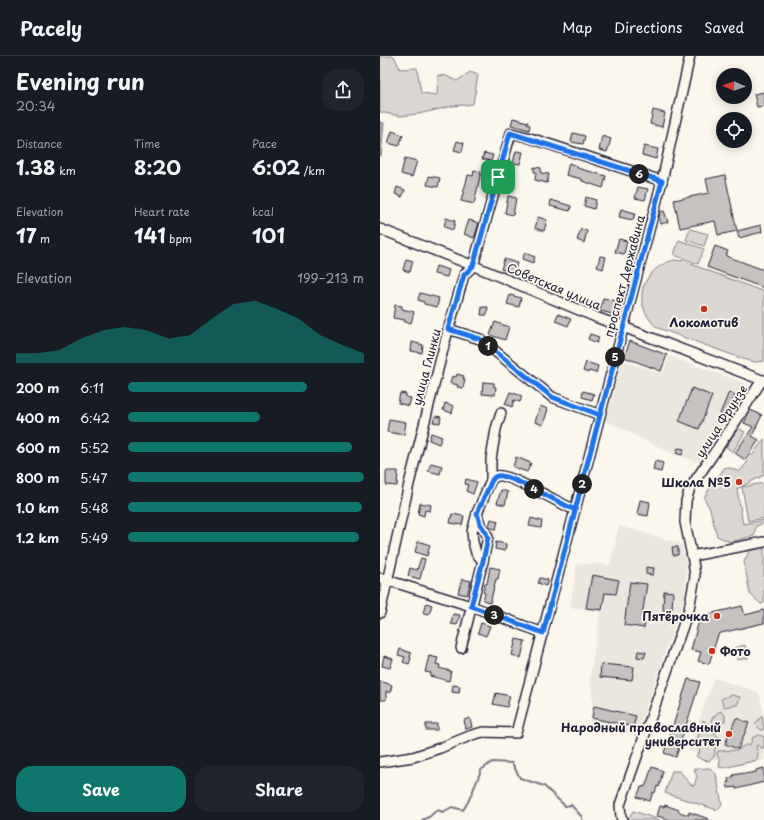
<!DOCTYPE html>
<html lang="en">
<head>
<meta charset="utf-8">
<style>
  :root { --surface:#171b24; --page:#20242c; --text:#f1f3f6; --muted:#9ea1a6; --line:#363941; --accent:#0f766e }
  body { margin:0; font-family:"Playpen Sans",sans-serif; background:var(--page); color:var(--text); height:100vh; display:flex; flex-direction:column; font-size:15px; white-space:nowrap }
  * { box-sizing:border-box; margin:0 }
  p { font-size:13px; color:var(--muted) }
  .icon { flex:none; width:22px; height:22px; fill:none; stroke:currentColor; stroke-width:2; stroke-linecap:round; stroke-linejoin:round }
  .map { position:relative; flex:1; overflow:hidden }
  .panel { display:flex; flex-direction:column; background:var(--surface); width:380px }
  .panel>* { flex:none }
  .needle { width:26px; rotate:272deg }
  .tools { position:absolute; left:336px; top:12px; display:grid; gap:8px }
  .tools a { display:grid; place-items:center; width:36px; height:36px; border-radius:50%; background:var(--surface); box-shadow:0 2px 10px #0003; font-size:20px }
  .pin { position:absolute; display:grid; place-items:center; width:34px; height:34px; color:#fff; margin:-17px; border-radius:8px; box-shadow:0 2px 6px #0006 }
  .km { position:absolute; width:20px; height:20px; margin:-10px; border-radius:50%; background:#222; color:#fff; font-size:11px; line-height:20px; text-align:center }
  .round { display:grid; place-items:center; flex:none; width:42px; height:42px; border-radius:16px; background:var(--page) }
  .overview { display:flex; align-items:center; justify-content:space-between; height:68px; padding:0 16px }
  h1 { font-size:22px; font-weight:700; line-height:30px }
  .figures { display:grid; grid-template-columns:repeat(3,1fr); gap:6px; height:68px; padding:4px 16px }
  .figures div { display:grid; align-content:center }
  .figures b { font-size:20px; font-weight:700 }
  .figures small { font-size:11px; font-weight:400 }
  .figures p { font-size:11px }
  .chart { height:112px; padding:8px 16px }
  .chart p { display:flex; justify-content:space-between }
  .chart svg { width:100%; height:72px; margin-top:4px; fill:var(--accent); opacity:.7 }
  .action { display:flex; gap:8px; margin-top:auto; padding:8px 16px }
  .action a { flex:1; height:46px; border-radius:16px; background:var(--accent); color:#fff; font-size:16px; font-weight:700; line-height:46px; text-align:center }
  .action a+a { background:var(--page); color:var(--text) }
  ul { padding:0 16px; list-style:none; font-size:13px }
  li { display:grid; grid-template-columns:64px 48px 1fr; align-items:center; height:30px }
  li i { height:10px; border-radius:5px; background:var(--accent) }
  header { display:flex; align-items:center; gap:24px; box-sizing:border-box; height:56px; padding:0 20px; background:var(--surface); border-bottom:1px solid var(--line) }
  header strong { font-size:19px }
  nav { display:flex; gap:22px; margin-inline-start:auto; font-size:14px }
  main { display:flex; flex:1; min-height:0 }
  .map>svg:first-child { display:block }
</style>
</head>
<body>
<header>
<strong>Pacely</strong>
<nav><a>Map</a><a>Directions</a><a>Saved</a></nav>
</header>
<main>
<section class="panel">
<div class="overview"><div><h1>Evening run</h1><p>20:34</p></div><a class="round"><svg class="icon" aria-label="share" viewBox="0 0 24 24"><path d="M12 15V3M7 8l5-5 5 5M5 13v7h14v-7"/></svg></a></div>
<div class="figures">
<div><p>Distance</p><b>1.38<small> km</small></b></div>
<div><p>Time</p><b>8:20</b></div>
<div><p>Pace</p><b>6:02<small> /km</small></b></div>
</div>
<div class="figures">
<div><p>Elevation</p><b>17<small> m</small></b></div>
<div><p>Heart rate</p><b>141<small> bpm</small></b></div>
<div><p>kcal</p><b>101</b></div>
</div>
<div class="chart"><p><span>Elevation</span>199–213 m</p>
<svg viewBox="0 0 160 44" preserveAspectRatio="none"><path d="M0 44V38L10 38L20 36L30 29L40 24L50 22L60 24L70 29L80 27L90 17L100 8L110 6L120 11L130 17L140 27L150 33L160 38V44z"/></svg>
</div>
<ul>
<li><b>200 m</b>6:11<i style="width:76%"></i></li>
<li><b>400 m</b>6:42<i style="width:56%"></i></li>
<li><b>600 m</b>5:52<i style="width:95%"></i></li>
<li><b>800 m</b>5:47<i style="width:100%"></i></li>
<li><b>1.0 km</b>5:48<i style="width:99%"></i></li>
<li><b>1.2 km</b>5:49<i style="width:98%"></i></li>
</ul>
<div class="action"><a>Save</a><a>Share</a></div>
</section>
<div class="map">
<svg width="384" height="764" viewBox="0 0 384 764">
  <rect width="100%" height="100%" fill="#fbf7ec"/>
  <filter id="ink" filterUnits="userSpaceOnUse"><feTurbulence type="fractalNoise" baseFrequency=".025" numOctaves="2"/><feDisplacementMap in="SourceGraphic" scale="8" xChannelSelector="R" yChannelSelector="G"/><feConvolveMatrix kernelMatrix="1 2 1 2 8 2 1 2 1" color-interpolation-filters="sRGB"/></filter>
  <g filter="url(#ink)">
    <g fill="#ebe7df">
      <path d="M290 300 364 327 339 375 320 407 294 398 253 379 250 376 225 365 242 305 282 317Z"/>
      <path d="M239 470 302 488 306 507 305 540 256 680 209 668 213 648 210 621 220 556 190 551 197 507 230 509Z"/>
      <path d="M334 622 379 636 384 660V704L355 710 308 695Z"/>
    </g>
    <g fill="#dbd8d3" stroke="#7e7d87">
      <path d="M0 0H14L20 13 37 12 41 37 57 39 58 19 66 20 77 25 90 16 98 19 93 48 73 50 38 58 20 60 0 56Z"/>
      <path d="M310 173 328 178 324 190 306 184Z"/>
      <path d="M299 184 324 193 318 208 294 199Z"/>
      <path d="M294 204 303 205 384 236V305L375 306 369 305 278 272C275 270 273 268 271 265 251 241 266 211 294 204Z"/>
      <path d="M358 372 365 376 353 396 346 391Z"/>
      <path d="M384 383V419L357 433 363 468 384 464V467L376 470 374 480 350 486 337 480 330 453 324 442 328 435 345 411 353 413 359 416 366 408Z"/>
      <path d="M384 427V462L368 465 362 431Z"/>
      <path d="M384 492V547L381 548 370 538 364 506 370 494Z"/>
      <path d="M365 589 368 602 357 604 354 592Z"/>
      <path d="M351 639 360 641 357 649 344 651 341 643Z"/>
      <path d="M340 655 345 659V665L338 668 335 673V679L341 682 336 688 334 701 329 705 322 704 316 700 320 696 318 691 311 690 314 683 317 684 323 664 332 671 331 663Z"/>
      <path d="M382 660 384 673 381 674 375 668Z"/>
      <path d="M379 679 384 681V692H382L377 689 376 691 378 697 377 704 344 712 339 711 340 705 337 699 338 695 358 694 365 689H370L373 681Z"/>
      <path d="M330 712 336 718 342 748 337 754 285 737 292 715H300L310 728 314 730 317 720 314 713Z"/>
      <path d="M253 755 280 764H249V761Z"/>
    </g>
    <path fill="#b1aeb0" stroke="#787681" d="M0 66 4 67 1 101 0 100Z"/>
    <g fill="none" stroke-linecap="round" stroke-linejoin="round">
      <path stroke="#787681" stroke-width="2" d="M42 764 49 761 57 754 63 756 72 751 83 754 88 746 97 725 101 714 112 706 132 707 140 722 164 730 185 750 191 749 202 761V764"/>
    </g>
    <g fill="#c6c2c0" stroke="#22223b">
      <path d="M384 36V50L377 51 374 38Z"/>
      <path d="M273 54 285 57 282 71 270 68Z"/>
      <path d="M133 62 148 66 147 68 150 69 149 74 131 69Z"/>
      <path d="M12 75 23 79 19 90 8 87Z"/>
      <path d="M193 77 205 80 203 88 191 86Z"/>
      <path d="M222 80 231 83 227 96 219 94Z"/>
      <path d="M77 85 84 87 82 96 74 94Z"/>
      <path d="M264 90 278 93 276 103 262 99Z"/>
      <path d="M136 95 143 96 140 108 133 107Z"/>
      <path d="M104 97 113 99 111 105 102 103Z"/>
      <path d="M25 102 37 105 32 121 21 118Z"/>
      <path d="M189 107 197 110V112L226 120 223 132 202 125V123L186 119Z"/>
      <path d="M154 111 161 112V117L169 118 167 127 155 124 156 116H154Z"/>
      <path d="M94 114 101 116 94 148 81 145 88 119 93 120Z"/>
      <path d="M345 119 357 175 338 179 335 165 300 172 294 144 329 137 326 123Z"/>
      <path d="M49 120 60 122 58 131 47 129Z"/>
      <path d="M17 131 25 134 22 141 15 138Z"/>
      <path d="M258 131 268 133 265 144 255 142Z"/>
      <path d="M128 140 136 142 133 159 125 157Z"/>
      <path d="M206 141 216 144 214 153 204 150Z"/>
      <path d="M171 144 191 150 190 155 170 150Z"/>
      <path d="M241 153 255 157 253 164 239 161Z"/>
      <path d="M284 155 288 166 281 168 279 161 280 156Z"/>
      <path d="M158 161 167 164 164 175 155 172Z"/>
      <path d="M66 162 75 165 73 174 64 171Z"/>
      <path d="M89 164 99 167 94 182 84 178Z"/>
      <path d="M381 169 382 176 359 182 357 175Z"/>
      <path d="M201 173 207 175 204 187 197 184Z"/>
      <path d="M239 183 247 185 244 198 235 196Z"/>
      <path d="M335 190 348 195 346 200 384 214V232L327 211Z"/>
      <path d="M145 197 155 201 153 207 142 203Z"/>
      <path d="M220 200 226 201 223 213 217 211Z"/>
      <path d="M26 203 33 205 30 216 23 214Z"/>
      <path d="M124 203 137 207 134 217 121 213Z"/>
      <path d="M56 210 69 214 67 221 54 218Z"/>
      <path d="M40 237 59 242 57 251 44 248V246L38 244Z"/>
      <path d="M130 239 141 242 139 251 127 248Z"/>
      <path d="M223 242 236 245 233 258 220 255Z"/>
      <path d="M15 249 22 250V253L34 256 31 267 24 266 25 264 13 262Z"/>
      <path d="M102 251H108L107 259H101Z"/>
      <path d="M178 258 191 263 188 270 175 265Z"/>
      <path d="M115 266 129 271 125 284 110 279Z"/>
      <path d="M210 278 219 281 217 287 208 283Z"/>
      <path d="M250 285 287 299 281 315 244 301Z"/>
      <path d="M32 286 43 289 42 297 31 295Z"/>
      <path d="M206 306 218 310 216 317 209 315 208 317 203 315Z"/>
      <path d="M77 318 84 320 83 323H85L83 332 77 331 78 329 70 327 72 320 76 321Z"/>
      <path d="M103 326 114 327V331H116L115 339 102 338Z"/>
      <path d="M312 332 332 340 319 373 299 365Z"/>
      <path d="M203 335 214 338 212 344 202 341Z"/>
      <path d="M130 336 142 340 140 346 134 344 132 351 125 348Z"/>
      <path d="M349 336 355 339 346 361 340 358Z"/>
      <path d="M20 337 26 338V341L31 342 29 350 18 347Z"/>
      <path d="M65 347 74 350 72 357 63 354Z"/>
      <path d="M160 350 168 353 163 369 155 366Z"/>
      <path d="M370 354 382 359 372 380 379 384 365 404 355 397 373 371 364 367Z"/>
      <path d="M55 360 61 361 60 367 53 366Z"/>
      <path d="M9 363 26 366 24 379 7 376Z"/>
      <path d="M51 377 62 381 59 388 49 384Z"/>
      <path d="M298 392 304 393 302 399 296 397Z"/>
      <path d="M136 401 151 407 147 416 133 411Z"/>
      <path d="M275 405 283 407 281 416 273 414Z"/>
      <path d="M51 407 62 410 60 418 48 415Z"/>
      <path d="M6 415H18L17 430 6 429Z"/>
      <path d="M86 423 97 426 93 438 86 435 88 429 85 428Z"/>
      <path d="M121 434 128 436 125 449 117 447Z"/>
      <path d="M260 444 270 446 268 460 257 458Z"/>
      <path d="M40 447 51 449 50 455 45 454 44 460 38 458Z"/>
      <path d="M72 458 84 460 82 469 70 467Z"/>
      <path d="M151 462 162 465 161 472 149 470Z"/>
      <path d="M111 463 118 465 116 473 110 472 109 470Z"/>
      <path d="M38 485 50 489 47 500 35 496Z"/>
      <path d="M116 486 126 488 125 495 115 493Z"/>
      <path d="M292 491H298V499H293Z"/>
      <path d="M41 502 45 503 40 523 28 520 30 512 37 514Z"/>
      <path d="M110 511 120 513 118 523H116L110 547 103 544 105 537 103 536 105 528H107Z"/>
      <path d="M266 511 274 512 273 519 266 518Z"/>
      <path d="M212 519 239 524 236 538 225 537 222 554 206 552Z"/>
      <path d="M160 522 168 524 166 530 158 527Z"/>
      <path d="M82 523 91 525 87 539 78 537Z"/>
      <path d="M250 526 267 528 262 560 266 561 264 572 244 569Z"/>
      <path d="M284 535 293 536 292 554H283Z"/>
      <path d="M46 547 52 549 49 558 43 557Z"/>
      <path d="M362 550 365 559 384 554V567L341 577 338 579 329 608 318 605 321 596 311 594 318 568 329 558Z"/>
      <path d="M73 558 80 559 77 569 71 568Z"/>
      <path d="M101 567 110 570 106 580 98 577Z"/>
      <path d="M136 583 145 585 141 602 132 599Z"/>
      <path d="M20 593 31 597 30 602H31L29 608 23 606 25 601 18 599Z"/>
      <path d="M258 595 266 596 264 602 257 601Z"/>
      <path d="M4 600 13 603 10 612 2 610Z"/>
      <path d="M49 600 58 602 56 608 60 609 59 612 71 615 69 625 50 620 51 617 45 616Z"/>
      <path d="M221 608 254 611 252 624 220 621Z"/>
      <path d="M308 623 320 626 296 701 284 697Z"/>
      <path d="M0 625 12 629 10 637 6 635V644H0Z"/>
      <path d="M73 629 80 630 79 637 72 636Z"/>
      <path d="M116 637 130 640 127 651 113 648Z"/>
      <path d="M214 650 256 660 253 671 212 662Z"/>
      <path d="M90 662 92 671 86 673 84 664Z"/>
      <path d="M356 662 369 667 358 693 345 688Z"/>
      <rect x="46" y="668" width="11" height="6"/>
      <path d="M272 711 283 715 279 731 277 730 275 737 273 736 270 745 257 741 261 731 262 732 263 730 265 731Z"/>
      <path d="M384 712V726L356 733V731L348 732 347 726H349L348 722 353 721V719L364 717V718L376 716V714Z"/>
      <path d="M285 749 299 754V756L309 759V756L329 763V764H283L284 762 277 760 280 750 284 751Z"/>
    </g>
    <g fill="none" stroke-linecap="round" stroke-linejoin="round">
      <defs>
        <g id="minor">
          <path d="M0 173 104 214 218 262 243 271 382 324H384"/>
          <path d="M68 273 100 283 172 341 220 359"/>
          <path d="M111 424C112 423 116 420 117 420 128 417 181 448 195 454"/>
          <path d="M312 500 384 486"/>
          <path d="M103 505 96 497 93 486 92 476 97 457 111 424V403L116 373 121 357"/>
          <path d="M0 522 91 550 163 577"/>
          <path d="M0 557 29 428 66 282 84 219 93 210 131 77 147 81 282 125"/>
          <path d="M81 592 103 505 108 481 106 477 100 468 97 457"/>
          <path d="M0 706 33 701 60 692 92 679 103 676 136 677 282 125 310 0"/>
          <path d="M243 764 241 761 240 749 309 553 315 521 313 505 305 466 306 445 310 432 356 365 382 324"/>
        </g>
      </defs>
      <use href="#minor" stroke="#22223b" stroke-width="12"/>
      <use href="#minor" stroke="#fbf7ec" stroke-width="9"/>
    </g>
  </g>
  <g fill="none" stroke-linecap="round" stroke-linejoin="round" filter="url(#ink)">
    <defs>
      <path id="route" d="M118 121 93 210 84 219 68 273 100 283 172 341 220 359 163 577 91 550 103 505 108 482 106 477 100 468 97 457 112 424C113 423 115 420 117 420 129 417 181 448 195 454 224 345 252 235 282 125L130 77 118 121"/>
    </defs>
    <use href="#route" stroke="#fff" stroke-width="8"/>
    <use href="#route" stroke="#1a73e8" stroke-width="5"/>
  </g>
  <g fill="#c8321e" stroke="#fbf7ec" stroke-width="1.5">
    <circle cx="324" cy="253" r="4"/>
    <circle cx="359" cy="426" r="4"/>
    <circle cx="337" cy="560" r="4"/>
    <circle cx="332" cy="595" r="4"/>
    <circle cx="349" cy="678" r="4"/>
  </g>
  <g text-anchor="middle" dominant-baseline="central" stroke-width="3.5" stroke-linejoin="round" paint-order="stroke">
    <g font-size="12" fill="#22223b" stroke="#fbf7ec">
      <text transform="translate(244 220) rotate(-75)">проспект Державина</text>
      <text transform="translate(174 230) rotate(23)">Советская улица</text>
      <text transform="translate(46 311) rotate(-75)">улица Глинки</text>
      <text transform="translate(341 365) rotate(-57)">улица Фрунзе</text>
    </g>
    <g font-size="12" font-weight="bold" fill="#22223b" stroke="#fbf7ec" text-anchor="end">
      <text x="324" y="266" text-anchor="middle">Локомотив</text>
      <text x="351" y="426">Школа №5</text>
      <text x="329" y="560">Пятёрочка</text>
      <text x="340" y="595" text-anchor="start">Фото</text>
      <text x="341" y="671">Народный православный<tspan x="341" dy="14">университет</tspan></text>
    </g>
  </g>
</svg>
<div class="tools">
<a><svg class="needle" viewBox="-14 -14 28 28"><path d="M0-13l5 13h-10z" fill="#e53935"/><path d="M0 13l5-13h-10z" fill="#9ea1a6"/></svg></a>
<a><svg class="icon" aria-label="locate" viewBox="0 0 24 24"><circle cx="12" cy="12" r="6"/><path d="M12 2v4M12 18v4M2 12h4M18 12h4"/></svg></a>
</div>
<div class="pin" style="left:118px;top:121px;background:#1e9e55"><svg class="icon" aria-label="arrive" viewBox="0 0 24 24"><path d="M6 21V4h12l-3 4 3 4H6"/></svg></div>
<b class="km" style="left:108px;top:290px">1</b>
<b class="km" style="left:202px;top:428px">2</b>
<b class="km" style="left:114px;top:559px">3</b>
<b class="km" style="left:154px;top:433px">4</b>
<b class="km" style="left:235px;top:301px">5</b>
<b class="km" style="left:259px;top:118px">6</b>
</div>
</main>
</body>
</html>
